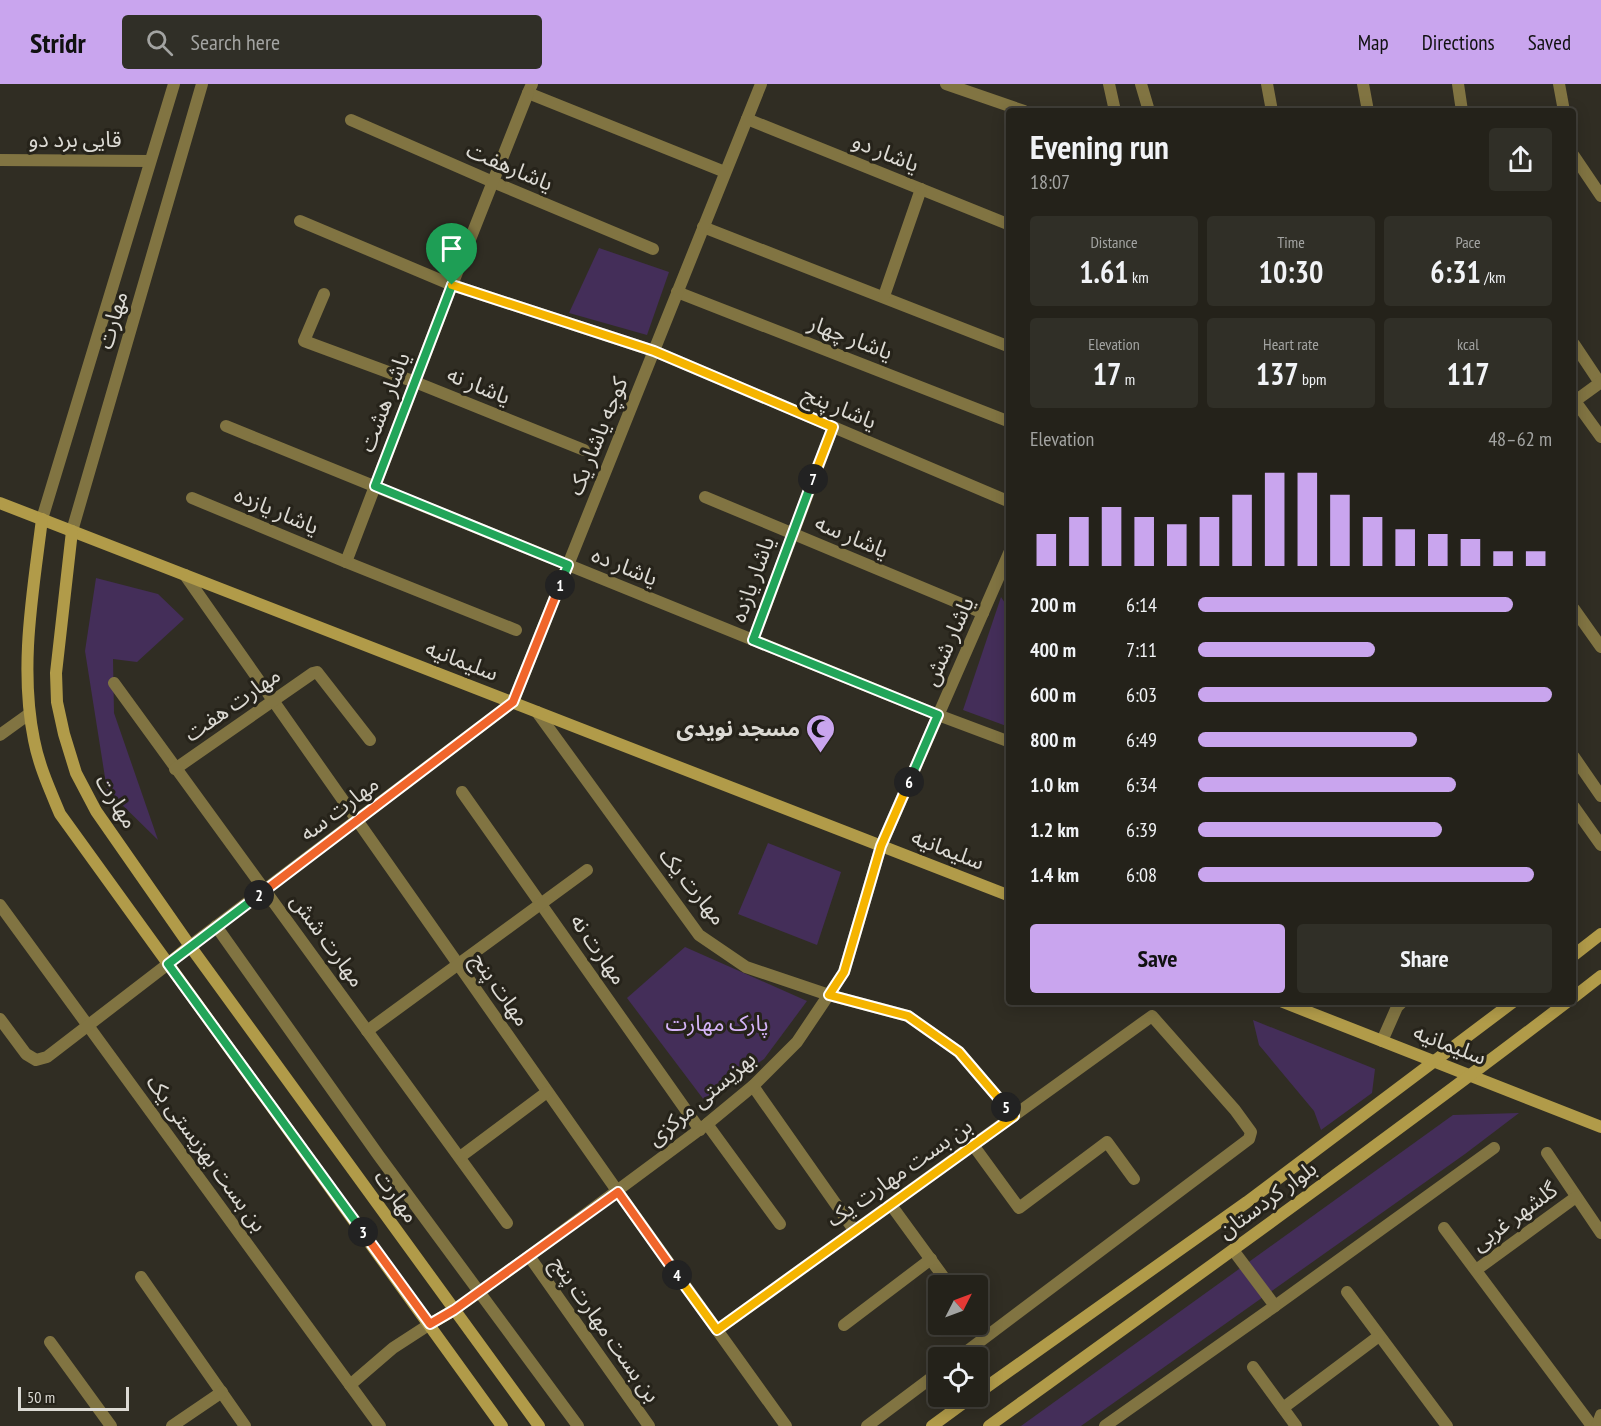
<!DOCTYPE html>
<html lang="en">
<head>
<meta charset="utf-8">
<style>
  :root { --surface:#24221a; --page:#302f27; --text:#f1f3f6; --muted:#a3a4a2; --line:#413f39; --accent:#c9a5ee }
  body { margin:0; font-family:"PT Sans Narrow","Noto Sans Arabic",sans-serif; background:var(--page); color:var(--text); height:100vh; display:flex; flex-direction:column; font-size:22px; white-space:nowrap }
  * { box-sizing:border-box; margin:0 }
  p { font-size:20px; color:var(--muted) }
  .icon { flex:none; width:33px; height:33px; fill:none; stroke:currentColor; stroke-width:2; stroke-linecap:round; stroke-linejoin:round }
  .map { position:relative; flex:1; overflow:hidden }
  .drawer { position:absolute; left:1006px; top:24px; width:570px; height:897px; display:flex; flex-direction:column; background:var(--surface); border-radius:6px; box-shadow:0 3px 15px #0003,0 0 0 2px var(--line) }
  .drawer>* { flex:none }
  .needle { width:39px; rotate:48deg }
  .tools { position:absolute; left:928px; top:1191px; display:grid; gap:12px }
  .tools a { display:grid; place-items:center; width:60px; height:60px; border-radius:6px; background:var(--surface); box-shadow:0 3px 15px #0003,0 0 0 2px var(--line); font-size:30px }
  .scale { position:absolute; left:18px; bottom:15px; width:111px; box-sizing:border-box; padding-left:6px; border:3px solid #dcdad4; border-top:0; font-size:16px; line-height:21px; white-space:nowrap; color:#dcdad4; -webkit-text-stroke:4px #26231a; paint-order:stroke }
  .pin { position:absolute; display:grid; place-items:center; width:51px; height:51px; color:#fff; margin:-62px -26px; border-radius:50% 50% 50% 0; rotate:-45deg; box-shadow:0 0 6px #0007 }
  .pin .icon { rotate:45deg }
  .km { position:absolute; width:30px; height:30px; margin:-15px; border-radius:50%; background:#222; color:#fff; font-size:16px; line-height:30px; text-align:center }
  .round { display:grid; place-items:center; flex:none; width:63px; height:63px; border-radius:6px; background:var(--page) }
  .summary { display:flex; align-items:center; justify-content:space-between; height:102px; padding:0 24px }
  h1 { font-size:33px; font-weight:600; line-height:45px }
  .stats { display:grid; grid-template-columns:repeat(3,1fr); gap:9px; height:102px; padding:6px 24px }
  .stats div { display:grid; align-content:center; border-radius:6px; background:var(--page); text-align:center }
  .stats b { font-size:30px; font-weight:600 }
  .stats small { font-size:16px; font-weight:400 }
  .stats p { font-size:16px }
  .chart { height:168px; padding:12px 24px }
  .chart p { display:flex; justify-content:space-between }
  .chart svg { width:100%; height:108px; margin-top:6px; stroke:var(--accent); stroke-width:6 }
  .button { display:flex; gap:12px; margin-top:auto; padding:12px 24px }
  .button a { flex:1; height:69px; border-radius:6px; background:var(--accent); color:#111; font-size:24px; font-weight:600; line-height:69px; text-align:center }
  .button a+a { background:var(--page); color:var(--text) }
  ul { padding:0 24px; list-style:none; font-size:20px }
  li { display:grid; grid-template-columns:96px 72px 1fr; align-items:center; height:45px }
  li i { height:15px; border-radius:8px; background:var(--accent) }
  header { display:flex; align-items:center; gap:36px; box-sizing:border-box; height:84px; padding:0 30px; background:var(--accent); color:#111 }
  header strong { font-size:28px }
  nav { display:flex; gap:33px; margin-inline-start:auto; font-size:21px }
  .search { width:420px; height:54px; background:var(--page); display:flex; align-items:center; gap:15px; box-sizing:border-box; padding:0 21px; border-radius:6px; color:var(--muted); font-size:22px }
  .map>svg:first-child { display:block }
</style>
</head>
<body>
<header>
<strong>Stridr</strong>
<div class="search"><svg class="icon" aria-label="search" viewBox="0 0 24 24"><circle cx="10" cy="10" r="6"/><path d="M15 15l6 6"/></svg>Search here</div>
<nav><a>Map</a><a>Directions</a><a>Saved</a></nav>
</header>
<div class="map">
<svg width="1601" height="1342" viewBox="0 0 1601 1342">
  <rect width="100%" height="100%" fill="#302d23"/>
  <g fill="#442e59">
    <path d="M599 164 669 188 647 251 569 229Z"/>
    <path d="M96 494 158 510 184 535 137 578 113 575 114 629 158 756 107 706 85 567Z"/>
    <path d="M1001 513 1009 525V643L963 626Z"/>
    <path d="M768 759 841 788 817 861 738 830Z"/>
    <path d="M685 863 807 917 764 975 704 1016 627 914Z"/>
    <path d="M1253 936 1375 985 1372 1009 1321 1046 1314 1027 1259 961Z"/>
    <path d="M1519 1029 1465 1070 1081 1342H1021L1453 1031Z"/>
  </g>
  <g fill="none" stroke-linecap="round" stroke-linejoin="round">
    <g stroke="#817442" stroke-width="12">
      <path d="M532 0 528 9 725 88"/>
      <path d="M946 0 1024 27"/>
      <path d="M1267 0 1272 27"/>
      <path d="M1363 0 1368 27"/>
      <path d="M1458 0 1462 27"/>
      <path d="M1559 0 1564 27"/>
      <path d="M747 35 1010 141"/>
      <path d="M351 36 493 98 653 165"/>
      <path d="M1574 72 1601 112"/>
      <path d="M0 76 150 77"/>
      <path d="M300 137 452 201 528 9"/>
      <path d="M703 143 1010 263"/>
      <path d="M677 208 1010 338"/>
      <path d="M324 210 304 257 415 298 584 366"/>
      <path d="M884 212 921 105"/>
      <path d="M1574 260 1600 299"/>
      <path d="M1601 298 1575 317 1601 353"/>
      <path d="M226 342 938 631 1010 658"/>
      <path d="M705 413 983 529"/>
      <path d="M192 414 346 478"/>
      <path d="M185 491 618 1108 786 1342"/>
      <path d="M1574 525 1601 563"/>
      <path d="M516 546 346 478 452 201 654 267 1010 418"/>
      <path d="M753 556 833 343"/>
      <path d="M114 599 507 1139"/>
      <path d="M537 628 699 851 746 883 829 911 908 932 959 968 1014 1032"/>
      <path d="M0 651 29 630"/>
      <path d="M175 685 313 589 317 588 370 656"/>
      <path d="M462 708 700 1046"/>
      <path d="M0 821 380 1342"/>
      <path d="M216 842 379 1072 578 1342"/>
      <path d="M190 862 513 618 761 0"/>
      <path d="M0 935 26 970 36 976 47 973 168 880"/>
      <path d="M367 947 587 786"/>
      <path d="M1382 957 1397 923 1402 918"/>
      <path d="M753 1002 854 1146"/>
      <path d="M707 1040 780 1140"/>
      <path d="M973 1061 1019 1124 1107 1058 1134 1095"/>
      <path d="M1547 1069 1601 1149"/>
      <path d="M460 1073 547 1008"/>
      <path d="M891 1121 950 1202"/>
      <path d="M1444 1144 1592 1342"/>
      <path d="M529 1172 649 1342"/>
      <path d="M1476 1186 1576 1113"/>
      <path d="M141 1193 245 1342"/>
      <path d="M1347 1208 1447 1342"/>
      <path d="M1275 1222 1494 1064"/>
      <path d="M454 1226 529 1172 707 1040 753 1002 797 958 844 888 881 762 1010 467"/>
      <path d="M844 1241 931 1175"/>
      <path d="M717 1246 1152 932 1235 1026 1251 1048 1249 1055 958 1274"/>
      <path d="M50 1258 111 1342"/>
      <path d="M1253 1283 1296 1342"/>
      <path d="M350 1301 393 1264 430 1240"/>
      <path d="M1283 1324 1379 1252"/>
      <path d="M172 1342 222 1308"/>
      <path d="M867 1342 939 1288"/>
      <path d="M1105 1342 1275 1222 1233 1166"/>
      <path d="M1597 1342 1601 1331"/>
    </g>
    <g stroke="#817442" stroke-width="12">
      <path d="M1109 0 1115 27"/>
      <path d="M1141 0 1149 27"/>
      <path d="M42 435 174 0"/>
      <path d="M72 447 202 0"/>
      <path d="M1574 673 1601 712"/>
      <path d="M1574 723 1601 761"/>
    </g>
    <g stroke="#b19b49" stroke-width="12">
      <path d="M0 419 1010 812"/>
      <path d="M42 435C33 508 19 583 34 656 39 682 50 706 60 730L502 1342"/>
      <path d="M72 447 56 589 57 618 64 650 76 689 96 727 190 862 539 1342"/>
      <path d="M1574 871 1601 850"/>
      <path d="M168 880 190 862"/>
      <path d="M1574 913 1601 892"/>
      <path d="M1283 918 1601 1043"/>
      <path d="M430 1240 454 1226"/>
      <path d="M978 1309 1247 1118 1513 918"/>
      <path d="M932 1342 973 1312"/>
      <path d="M989 1342C1183 1202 1377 1063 1567 918"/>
    </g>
  </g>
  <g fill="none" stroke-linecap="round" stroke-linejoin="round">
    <defs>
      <path id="split-1" d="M452 201 375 402 568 481 560 501"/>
      <path id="split-2" d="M259 811 513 618 560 501"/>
      <path id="split-3" d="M259 811 168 880 363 1148"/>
      <path id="split-4" d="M363 1148 430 1240 454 1226 618 1108 677 1191"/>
      <path id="split-5" d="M677 1191 717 1246 1014 1032 1006 1023"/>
      <path id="split-6" d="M909 698 881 762 844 888 829 911 908 932 959 968 1006 1023"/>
      <path id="split-7" d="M813 395 753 556 938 631 909 698"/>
      <path id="split-8" d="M452 201 654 267 833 343 813 395"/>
    </defs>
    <use href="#split-1" stroke="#fff" stroke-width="12"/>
    <use href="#split-2" stroke="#fff" stroke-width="12"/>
    <use href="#split-3" stroke="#fff" stroke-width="12"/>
    <use href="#split-4" stroke="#fff" stroke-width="12"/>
    <use href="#split-5" stroke="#fff" stroke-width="12"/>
    <use href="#split-6" stroke="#fff" stroke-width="12"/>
    <use href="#split-7" stroke="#fff" stroke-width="12"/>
    <use href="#split-8" stroke="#fff" stroke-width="12"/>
    <use href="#split-1" stroke="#22a559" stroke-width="8"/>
    <use href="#split-2" stroke="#f0652b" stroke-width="8"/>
    <use href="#split-3" stroke="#22a559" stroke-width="8"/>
    <use href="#split-4" stroke="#f0652b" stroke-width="8"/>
    <use href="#split-5" stroke="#f5b400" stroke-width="8"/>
    <use href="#split-6" stroke="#f5b400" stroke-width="8"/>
    <use href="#split-7" stroke="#22a559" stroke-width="8"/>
    <use href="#split-8" stroke="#f5b400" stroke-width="8"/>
  </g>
  <defs>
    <symbol id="mosque-pin" viewBox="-11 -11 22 30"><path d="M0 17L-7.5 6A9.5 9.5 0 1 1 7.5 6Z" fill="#c9a5ee" stroke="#26231a"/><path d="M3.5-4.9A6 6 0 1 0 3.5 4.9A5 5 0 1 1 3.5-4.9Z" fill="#111"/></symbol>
  </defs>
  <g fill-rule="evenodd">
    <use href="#mosque-pin" x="804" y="628" width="33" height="45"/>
  </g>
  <g text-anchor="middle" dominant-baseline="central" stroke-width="6" stroke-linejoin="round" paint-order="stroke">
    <g font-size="22" fill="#dcdad4" stroke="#26231a">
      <text x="75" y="55">قایی برد دو</text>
      <text transform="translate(886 68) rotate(22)">یاشار دو</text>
      <text transform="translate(510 82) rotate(23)">یاشارهفت</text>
      <text transform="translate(112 236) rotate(-74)">مهارت</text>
      <text transform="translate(851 253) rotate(21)">یاشار چهار</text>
      <text transform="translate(479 301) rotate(22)">یاشار نه</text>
      <text transform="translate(384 318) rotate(-69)">یاشار هشت</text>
      <text transform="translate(840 323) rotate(23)">یاشار پنج</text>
      <text transform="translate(597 352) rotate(-68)">کوچه یاشار یک</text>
      <text transform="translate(277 426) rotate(23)">یاشار یازده</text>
      <text transform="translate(852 452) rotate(23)">یاشار سه</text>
      <text transform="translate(625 482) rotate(22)">یاشار ده</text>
      <text transform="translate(752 495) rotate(-70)">یاشار یازده</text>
      <text transform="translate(948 557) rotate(-66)">یاشار شش</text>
      <text transform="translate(462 576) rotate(21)">سلیمانیه</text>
      <text transform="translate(232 620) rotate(-35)">مهارت هفت</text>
      <text transform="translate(117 717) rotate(58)">مهارت</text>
      <text transform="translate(339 724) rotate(-37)">مهارت سه</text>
      <text transform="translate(948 765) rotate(21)">سلیمانیه</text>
      <text transform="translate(693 802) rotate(51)">مهارت یک</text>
      <text transform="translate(328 856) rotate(54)">مهارت شش</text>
      <text transform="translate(599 865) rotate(55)">مهارت نه</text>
      <text transform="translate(501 905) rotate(55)">مهات پنج</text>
      <text transform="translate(1450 960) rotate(21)">سلیمانیه</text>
      <text transform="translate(701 1014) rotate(-40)">بهزیستی مرکزی</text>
      <text transform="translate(207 1069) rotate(54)">بن بست بهزیستی یک</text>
      <text transform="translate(899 1088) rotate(-35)">بن بست مهارت یک</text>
      <text transform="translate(397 1112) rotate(54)">مهارت</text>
      <text transform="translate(1267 1115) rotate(-36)">بلوار کردستان</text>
      <text transform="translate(1514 1132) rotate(-36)">گلشهر غربی</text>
      <text transform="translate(606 1245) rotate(55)">بن بست مهارت پنج</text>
    </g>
    <g font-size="22" font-weight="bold" fill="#dcdad4" stroke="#26231a" text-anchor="end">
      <text x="800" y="644">مسجد نویدی</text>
    </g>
    <g font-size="22" fill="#d5b4f8" stroke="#26231a">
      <text x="717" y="939">پارک مهارت</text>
    </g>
  </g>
</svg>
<div class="tools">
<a><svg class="needle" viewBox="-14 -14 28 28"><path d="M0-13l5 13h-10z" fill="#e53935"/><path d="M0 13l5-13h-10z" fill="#a3a4a2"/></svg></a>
<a><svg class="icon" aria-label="locate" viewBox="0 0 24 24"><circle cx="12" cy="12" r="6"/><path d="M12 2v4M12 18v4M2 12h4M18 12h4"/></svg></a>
</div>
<div class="scale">50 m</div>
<div class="pin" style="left:452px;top:201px;background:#1e9e55"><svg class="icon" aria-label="arrive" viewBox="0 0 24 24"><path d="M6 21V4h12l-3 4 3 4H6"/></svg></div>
<b class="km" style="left:560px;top:501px">1</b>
<b class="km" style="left:259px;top:811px">2</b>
<b class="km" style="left:363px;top:1148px">3</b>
<b class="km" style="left:677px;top:1191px">4</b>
<b class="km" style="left:1006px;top:1023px">5</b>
<b class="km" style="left:909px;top:698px">6</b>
<b class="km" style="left:813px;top:395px">7</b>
<section class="drawer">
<div class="summary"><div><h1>Evening run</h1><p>18:07</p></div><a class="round"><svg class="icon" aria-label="share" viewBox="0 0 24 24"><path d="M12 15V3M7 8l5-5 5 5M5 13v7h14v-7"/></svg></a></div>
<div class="stats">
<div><p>Distance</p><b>1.61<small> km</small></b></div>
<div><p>Time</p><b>10:30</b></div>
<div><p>Pace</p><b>6:31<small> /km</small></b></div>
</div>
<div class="stats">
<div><p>Elevation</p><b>17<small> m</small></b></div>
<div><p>Heart rate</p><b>137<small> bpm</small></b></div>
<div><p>kcal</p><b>117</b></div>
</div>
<div class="chart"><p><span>Elevation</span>48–62 m</p>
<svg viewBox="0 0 160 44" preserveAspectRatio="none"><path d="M5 44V31M15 44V24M25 44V20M35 44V24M45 44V27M55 44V24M65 44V15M75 44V6M85 44V6M95 44V15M105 44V24M115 44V29M125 44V31M135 44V33M145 44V38M155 44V38"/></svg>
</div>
<ul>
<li><b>200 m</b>6:14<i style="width:89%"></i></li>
<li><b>400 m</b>7:11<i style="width:50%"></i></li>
<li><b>600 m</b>6:03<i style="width:100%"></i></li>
<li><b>800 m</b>6:49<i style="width:62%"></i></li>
<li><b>1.0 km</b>6:34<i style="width:73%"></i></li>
<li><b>1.2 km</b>6:39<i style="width:69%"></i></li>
<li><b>1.4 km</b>6:08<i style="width:95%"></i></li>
</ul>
<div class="button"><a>Save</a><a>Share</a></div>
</section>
</div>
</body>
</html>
